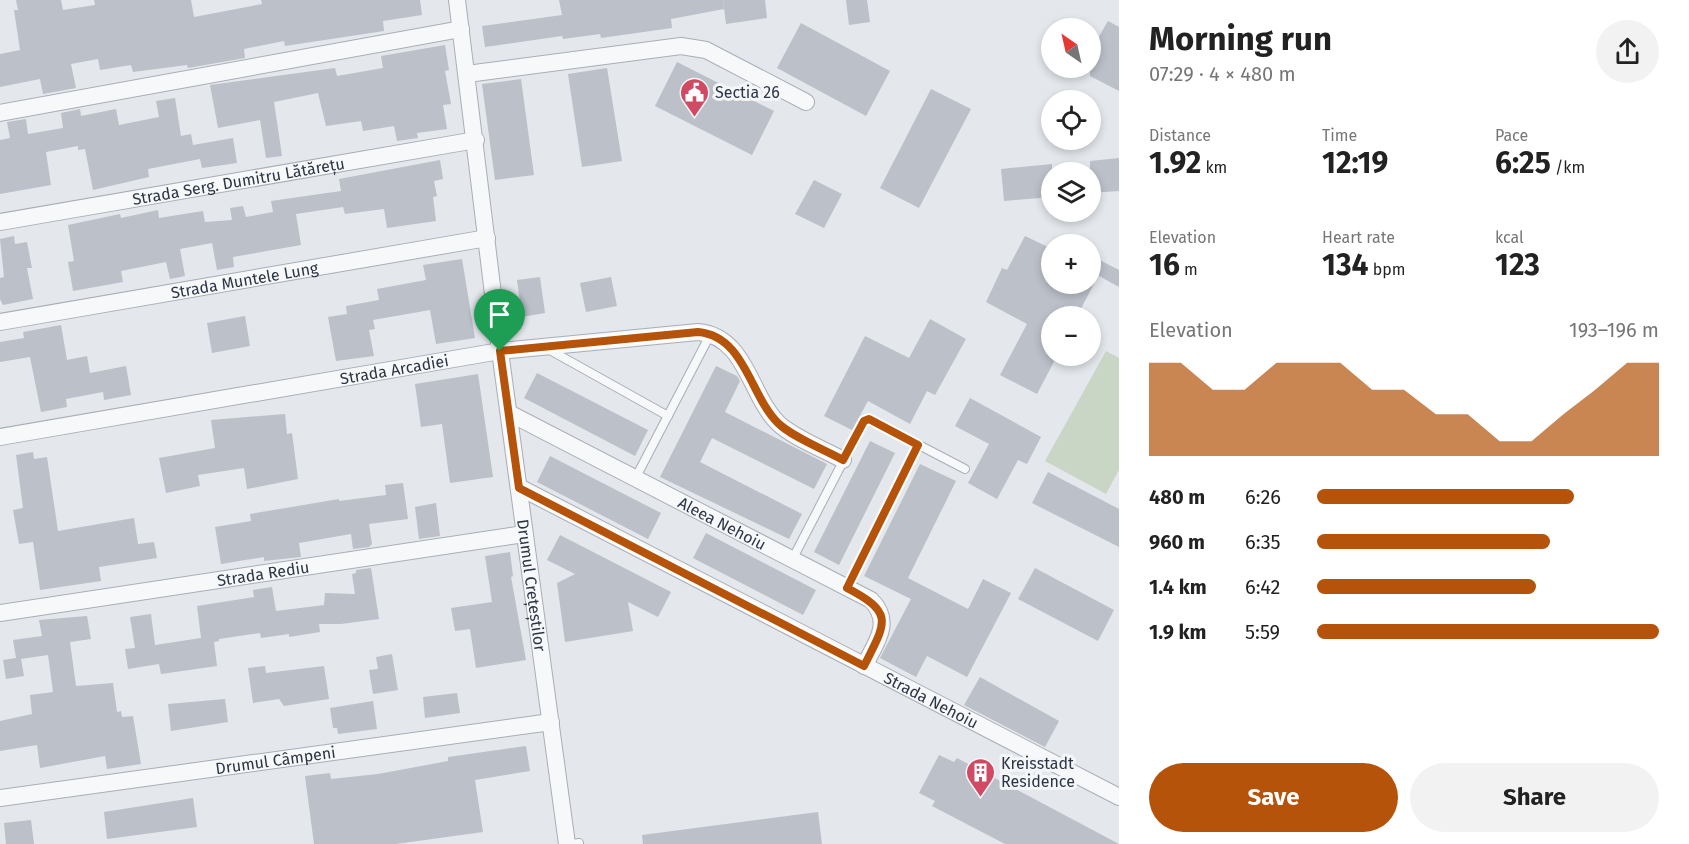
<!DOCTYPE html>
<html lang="en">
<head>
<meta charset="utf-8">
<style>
  :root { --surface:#fff; --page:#f2f2f2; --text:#222; --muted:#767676; --accent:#b45309 }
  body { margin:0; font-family:"Fira Sans",sans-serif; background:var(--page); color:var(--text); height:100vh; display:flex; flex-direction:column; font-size:22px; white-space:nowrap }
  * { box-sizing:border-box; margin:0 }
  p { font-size:20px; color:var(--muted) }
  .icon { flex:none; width:33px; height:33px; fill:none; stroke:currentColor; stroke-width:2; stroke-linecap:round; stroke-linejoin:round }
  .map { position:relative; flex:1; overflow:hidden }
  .side { display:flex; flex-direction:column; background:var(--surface); width:570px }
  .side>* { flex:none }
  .needle { width:39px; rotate:326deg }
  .tools { position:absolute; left:1041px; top:18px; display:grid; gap:12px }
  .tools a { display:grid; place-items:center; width:60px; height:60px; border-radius:50%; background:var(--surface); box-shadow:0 3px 9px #0003; font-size:30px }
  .pin { position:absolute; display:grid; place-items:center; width:51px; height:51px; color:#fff; margin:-62px -26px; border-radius:50% 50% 50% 0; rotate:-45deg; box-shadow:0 0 6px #0007 }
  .pin .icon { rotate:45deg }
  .round { display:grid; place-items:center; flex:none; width:63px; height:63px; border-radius:32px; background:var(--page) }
  .overview { display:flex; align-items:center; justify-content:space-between; height:102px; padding:0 30px }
  h1 { font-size:33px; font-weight:700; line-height:45px }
  .stats { display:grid; grid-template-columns:repeat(3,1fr); gap:9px; height:102px; padding:6px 30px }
  .stats div { display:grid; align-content:center }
  .stats b { font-size:30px; font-weight:700 }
  .stats small { font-size:16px; font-weight:400 }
  .stats p { font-size:16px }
  .chart { height:168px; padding:12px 30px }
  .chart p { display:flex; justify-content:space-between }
  .chart svg { width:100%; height:108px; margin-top:6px; fill:var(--accent); opacity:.7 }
  .action { display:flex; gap:12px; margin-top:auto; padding:12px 30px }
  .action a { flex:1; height:69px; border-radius:36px; background:var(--accent); color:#fff; font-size:24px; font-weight:700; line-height:69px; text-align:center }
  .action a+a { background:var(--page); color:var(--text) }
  ul { padding:0 30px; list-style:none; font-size:20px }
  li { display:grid; grid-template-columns:96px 72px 1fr; align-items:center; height:45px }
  li i { height:15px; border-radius:8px; background:var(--accent) }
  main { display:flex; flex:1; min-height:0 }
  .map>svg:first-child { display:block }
</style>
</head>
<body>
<main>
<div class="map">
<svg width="1119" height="844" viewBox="0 0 1119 844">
  <rect width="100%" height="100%" fill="#e4e7ec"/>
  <path fill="#cad6c5" d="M1106 351 1119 358V470L1106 494 1045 461Z"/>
  <g fill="#bbc0c9">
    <path d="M16 0H61L63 10 95 5 94 0H191L194 17 262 4 261 0H420L422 15 383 21 384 31 285 46 284 41 244 49 245 58 188 68 187 65 133 72 131 65 100 70 98 59 71 64 76 88 43 94 40 79 0 87V54L20 50 14 10H18Z"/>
    <path d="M559 0H723L724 9 671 19 672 28 601 38 600 34 563 39 562 36 485 47 482 26 562 15Z"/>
    <path d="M723 0H765L767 18 726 24Z"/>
    <path d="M846 0H867L870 22 849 25Z"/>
    <path d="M1108 21 1119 27V91L1090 76V52Z"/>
    <path d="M801 23 890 71 866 116 777 68Z"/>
    <path d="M445 45 449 70 445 71 451 104 443 105 447 129 417 133 418 138 397 141 394 126 363 131 361 121 326 126 318 93 274 102 282 156 266 158 260 120 218 128 210 85 335 68 337 76 383 68 381 56Z"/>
    <path d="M677 62 774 111 752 155 655 106Z"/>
    <path d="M607 68 622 161 582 167 568 74Z"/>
    <path d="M521 79 534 175 495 180 482 84Z"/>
    <path d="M931 89 971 109 919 208 880 188Z"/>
    <path d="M175 98 181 136 191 134 193 145 233 138 237 163 202 168 200 159 148 169 149 177 93 190 85 149 78 150V146L46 152 51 185 0 194V140L10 138 7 122 26 119 28 134 63 128 61 113 80 109 81 116 116 109 119 125 159 117 156 101Z"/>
    <path d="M1119 158V191L1090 193V161Z"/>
    <path d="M440 160 443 179 434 181 437 196 433 197 436 221 387 228 384 209 345 214 343 207 296 214 301 245 233 257 234 267 217 270 212 243 180 249 185 276 170 279 166 262 121 271 123 282 73 291 68 262 74 261 68 225 120 214 121 218 158 210 159 218 203 211 205 222 232 220 230 208 243 206 246 217 273 212 271 201 341 191 339 179Z"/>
    <path d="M1052 164V197L1004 201 1001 169Z"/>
    <path d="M814 180 842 194 824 228 795 214Z"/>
    <path d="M14 236 15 244 27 242 32 268H27L33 299 3 305 0 299V278L4 277 0 239Z"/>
    <path d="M1025 236 1052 249V284H1094L1077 316H1052V356H1057L1037 394 1000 375 1027 324 986 302 1002 268 1007 270Z"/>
    <path d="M1090 255 1119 270V287L1090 271Z"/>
    <path d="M462 259 475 338 436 344 430 310 373 320 375 329 369 330 374 356 336 361 328 317 347 314 346 306 379 300 377 289 426 280 423 265Z"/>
    <path d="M540 277 545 313 522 317 517 280Z"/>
    <path d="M611 277 617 306 586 312 580 283Z"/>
    <path d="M245 316 250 346 212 353 207 323Z"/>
    <path d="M930 319 966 339 935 395 927 391 910 424 868 401 852 430 824 416 865 336 909 358Z"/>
    <path d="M61 325 67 360 87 356 90 373 126 366 131 395 104 400 103 392 66 399 67 407 41 412 30 357 0 362V342L24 338 23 332Z"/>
    <path d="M716 366 737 376 740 381 725 412 827 464 814 489 712 438 700 462 802 514 789 539 660 477Z"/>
    <path d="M537 373 648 430 635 456 524 398Z"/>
    <path d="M478 374 493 477 450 483 442 424 421 427 415 384Z"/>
    <path d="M970 398 1041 437 1027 464 1018 460 997 499 968 483 989 444 955 426Z"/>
    <path d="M285 414 287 434 292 433 298 479 247 489 244 468 198 475 200 486 166 493 159 458 215 448 211 420Z"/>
    <path d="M870 441 895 453 839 565 814 552Z"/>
    <path d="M33 452 34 459 47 457 58 531 134 518 138 544 154 542 157 558 99 567 101 581 40 590 33 542 19 544 13 510 23 508 16 455Z"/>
    <path d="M550 456 661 513 648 539 537 482Z"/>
    <path d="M920 464 956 481 908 578 968 609 983 579 1011 593 967 677 927 656 916 677 880 658 911 599 864 576Z"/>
    <path d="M1048 472 1119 509V547L1032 503Z"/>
    <path d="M403 483 408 519 369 524 372 544 369 547 353 549 351 534 299 543 301 557 264 561V557L221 564 215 527 251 521 250 514 339 499V501L386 495 385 485Z"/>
    <path d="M436 503 440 536 419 539 415 507Z"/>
    <path d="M706 533 816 590 803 615 693 558Z"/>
    <path d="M560 535 671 592 658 617 628 602 633 631 565 642 557 583 575 574 547 560Z"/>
    <path d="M510 552 513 576 511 577 526 660 476 668 470 629 455 631 451 608 492 602 485 556Z"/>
    <path d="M371 568 379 619 341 624H319L320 632 289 637V634L261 638 260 633 219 639V641L214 642 217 666 161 674 159 664 128 669 125 649 135 648 130 617 151 614 155 645 201 638 197 606 254 597 253 590 272 587 276 611 324 605 325 593 355 594 352 574 356 573V570Z"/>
    <path d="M1035 568 1114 610 1098 641 1018 599Z"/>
    <path d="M87 616 91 639 70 642 76 686 113 683 117 712 121 711 122 717 133 716 141 764 107 769 105 756 40 768 37 745 0 751V721L32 714 30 695 53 692 48 655 21 659 24 676 6 679 3 660 16 658 13 640 42 636 39 620Z"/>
    <path d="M392 654 398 690 373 694 369 670 378 669 376 657Z"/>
    <path d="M265 666 266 673 324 666 329 699 284 706 279 699 253 703 248 668Z"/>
    <path d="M980 677 1059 721 1045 747 964 705Z"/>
    <path d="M457 693 460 713 425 718 423 697Z"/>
    <path d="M225 699 228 722 171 731 168 704Z"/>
    <path d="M373 701 377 729 338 734 337 728H333L330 708Z"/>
    <path d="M526 746 530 771 475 780 483 832 396 844H314L305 776 330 773 331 779 378 774 448 761V757Z"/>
    <path d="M939 755 954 762 957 758 1119 844H1005L932 806 935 801 919 793Z"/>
    <path d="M193 798 197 827 107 839 104 812Z"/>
    <path d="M818 812 822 844H643L642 835Z"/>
    <path d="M31 820 34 844H6L4 823Z"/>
  </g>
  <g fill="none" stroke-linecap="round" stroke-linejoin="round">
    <defs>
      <g id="service">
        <path d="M548 349 668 416"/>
        <path d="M635 479 711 333"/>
        <path d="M792 560 864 421 869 419 965 469"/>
        <path d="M847 588 918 445"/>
        <path d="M572 844 579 843"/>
      </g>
      <g id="minor">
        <path id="s1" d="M457 0 500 351 567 844"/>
        <path d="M467 74 681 46 706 50 806 102"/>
        <path d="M0 113 461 29"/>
        <path id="s2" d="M0 222 476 140"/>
        <path id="s3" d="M0 322 487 238"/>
        <path id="s4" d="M509 413 871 600C893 622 876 643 864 666"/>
        <path id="s5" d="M0 437 500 351 698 332C746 336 750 396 778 423 792 437 825 450 843 460"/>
        <path id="s6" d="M519 487 1119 797"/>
        <path id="s7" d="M0 613 524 534"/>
        <path id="s8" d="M0 798 551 722"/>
      </g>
    </defs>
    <use href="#service" stroke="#a9aeb6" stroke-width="10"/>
    <use href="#minor" stroke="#a9aeb6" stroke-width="18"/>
    <use href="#service" stroke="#f7f8fa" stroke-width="8"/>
    <use href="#minor" stroke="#f7f8fa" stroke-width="16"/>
  </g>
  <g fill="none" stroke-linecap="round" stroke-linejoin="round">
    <defs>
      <path id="route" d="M698 332C745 336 750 396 778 423 792 437 825 450 843 460L864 421 869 419 918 445 847 588C895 613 886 622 864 666L519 488 500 351Z"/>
    </defs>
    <use href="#route" stroke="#fff" stroke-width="12"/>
    <use href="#route" stroke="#b45309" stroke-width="8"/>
  </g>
  <defs>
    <symbol id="civic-pin" viewBox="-11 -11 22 30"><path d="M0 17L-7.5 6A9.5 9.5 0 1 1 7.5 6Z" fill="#cf4a62" stroke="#f4f6f9"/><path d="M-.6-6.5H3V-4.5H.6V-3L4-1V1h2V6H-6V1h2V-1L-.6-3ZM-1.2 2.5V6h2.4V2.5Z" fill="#fff"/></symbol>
    <symbol id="building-pin" viewBox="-11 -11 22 30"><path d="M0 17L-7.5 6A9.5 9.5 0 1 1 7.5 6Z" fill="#cf4a62" stroke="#f4f6f9"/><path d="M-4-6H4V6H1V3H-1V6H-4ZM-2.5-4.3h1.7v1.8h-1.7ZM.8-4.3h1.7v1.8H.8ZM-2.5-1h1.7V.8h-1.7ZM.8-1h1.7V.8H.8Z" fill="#fff"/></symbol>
  </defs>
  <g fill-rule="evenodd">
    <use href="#civic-pin" x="678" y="76" width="33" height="45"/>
    <use href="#building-pin" x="964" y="756" width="33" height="45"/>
  </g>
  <g text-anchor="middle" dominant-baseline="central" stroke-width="6" stroke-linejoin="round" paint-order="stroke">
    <g font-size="16" fill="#2b3544" stroke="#f4f6f9" text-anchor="start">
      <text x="715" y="92">Sectia 26</text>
      <text x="1001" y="763">Kreisstadt<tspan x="1001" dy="18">Residence</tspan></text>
    </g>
    <g font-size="16" fill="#2b3544" stroke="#f4f6f9">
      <text stroke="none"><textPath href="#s2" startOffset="242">Strada Serg. Dumitru Lătărețu</textPath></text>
      <text stroke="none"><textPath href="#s3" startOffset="248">Strada Muntele Lung</textPath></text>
      <text stroke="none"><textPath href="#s5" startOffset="400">Strada Arcadiei</textPath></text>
      <text stroke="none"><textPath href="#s4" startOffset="240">Aleea Nehoiu</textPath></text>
      <text stroke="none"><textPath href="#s7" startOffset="266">Strada Rediu</textPath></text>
      <text stroke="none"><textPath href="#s1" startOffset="590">Drumul Crețeștilor</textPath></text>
      <text stroke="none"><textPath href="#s6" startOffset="464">Strada Nehoiu</textPath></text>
      <text stroke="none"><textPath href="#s8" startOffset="278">Drumul Câmpeni</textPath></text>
    </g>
  </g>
</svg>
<div class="tools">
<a><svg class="needle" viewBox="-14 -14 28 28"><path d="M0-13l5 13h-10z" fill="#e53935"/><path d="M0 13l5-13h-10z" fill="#767676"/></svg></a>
<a><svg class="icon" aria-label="locate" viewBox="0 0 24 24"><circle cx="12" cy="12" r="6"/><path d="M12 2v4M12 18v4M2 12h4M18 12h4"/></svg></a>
<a><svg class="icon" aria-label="layers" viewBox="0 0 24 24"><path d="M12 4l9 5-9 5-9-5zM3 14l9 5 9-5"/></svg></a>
<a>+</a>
<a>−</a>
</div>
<div class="pin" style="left:500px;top:351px;background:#1e9e55"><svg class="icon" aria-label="arrive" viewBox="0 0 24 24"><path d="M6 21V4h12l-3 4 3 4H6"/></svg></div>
</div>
<section class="side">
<div class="overview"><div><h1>Morning run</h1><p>07:29 · 4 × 480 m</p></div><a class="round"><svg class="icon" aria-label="share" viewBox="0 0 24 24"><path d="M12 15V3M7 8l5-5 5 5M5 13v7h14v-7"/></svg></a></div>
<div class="stats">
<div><p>Distance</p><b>1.92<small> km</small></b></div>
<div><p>Time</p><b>12:19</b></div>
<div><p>Pace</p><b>6:25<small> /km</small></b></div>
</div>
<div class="stats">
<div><p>Elevation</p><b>16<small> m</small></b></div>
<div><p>Heart rate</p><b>134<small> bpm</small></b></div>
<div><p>kcal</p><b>123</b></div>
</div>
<div class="chart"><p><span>Elevation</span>193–196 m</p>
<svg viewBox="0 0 160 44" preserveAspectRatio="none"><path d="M0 44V6L10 6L20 17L30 17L40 6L50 6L60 6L70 17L80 17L90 27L100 27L110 38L120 38L130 27L140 17L150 6L160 6V44z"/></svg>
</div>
<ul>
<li><b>480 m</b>6:26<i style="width:75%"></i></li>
<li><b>960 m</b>6:35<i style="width:68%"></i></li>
<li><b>1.4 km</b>6:42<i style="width:64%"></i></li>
<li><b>1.9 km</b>5:59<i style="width:100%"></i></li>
</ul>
<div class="action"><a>Save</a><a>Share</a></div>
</section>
</main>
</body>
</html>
